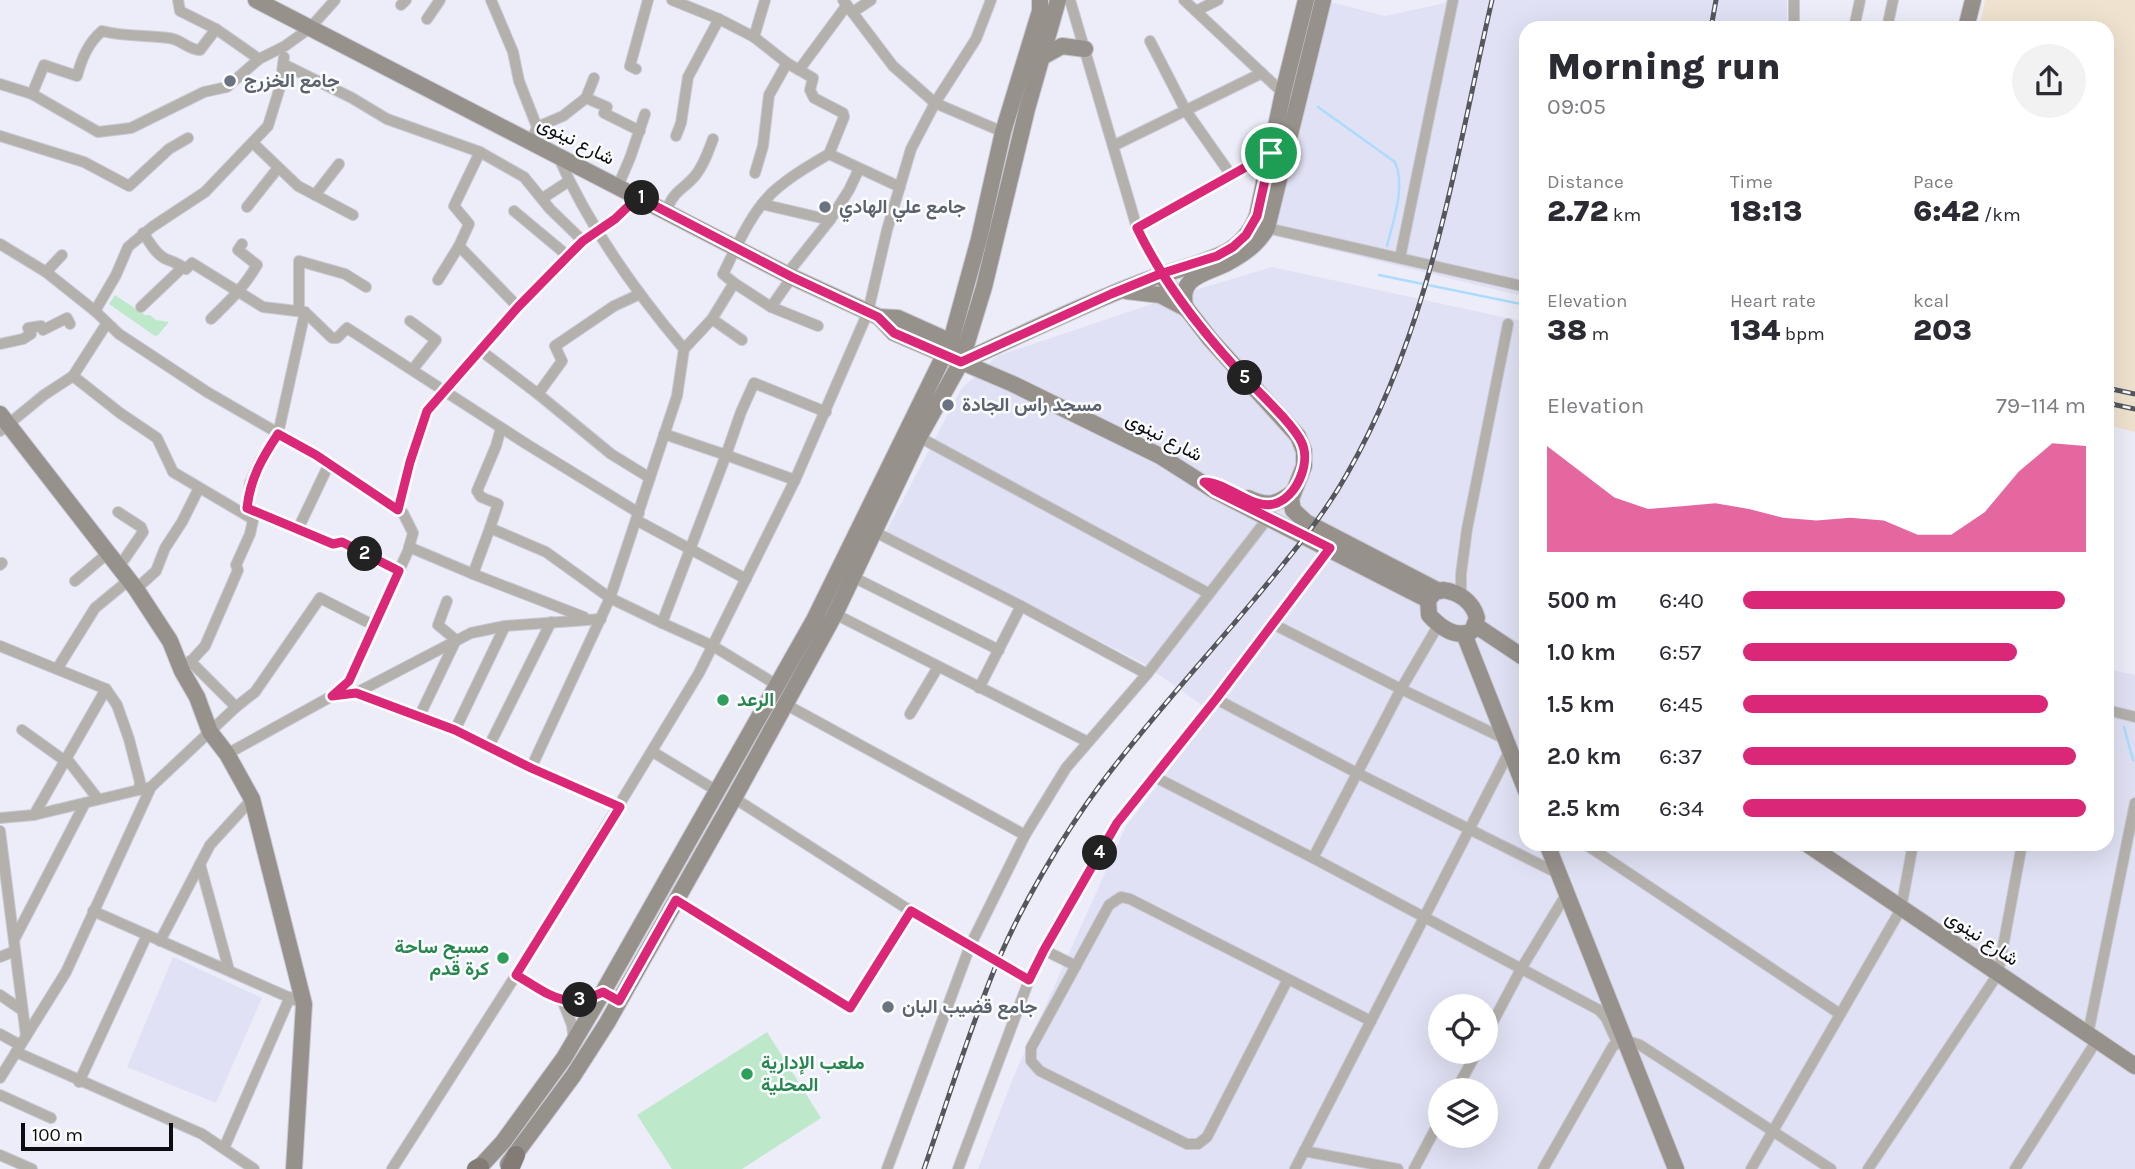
<!DOCTYPE html>
<html lang="en">
<head>
<meta charset="utf-8">
<style>
  :root { --surface:#fff; --page:#f2f2f3; --text:#2b2b33; --muted:#7c7c81; --accent:#db2777 }
  body { margin:0; font-family:Karla,Vazirmatn,sans-serif; background:var(--page); color:var(--text); height:100vh; display:flex; flex-direction:column; font-size:26px; white-space:nowrap }
  * { box-sizing:border-box; margin:0 }
  p { font-size:23px; color:var(--muted) }
  .icon { flex:none; width:38px; height:38px; fill:none; stroke:currentColor; stroke-width:2; stroke-linecap:round; stroke-linejoin:round }
  .map { position:relative; flex:1; overflow:hidden }
  .sheet { position:absolute; left:1519px; top:21px; width:595px; height:830px; display:flex; flex-direction:column; background:var(--surface); border-radius:21px; box-shadow:0 7px 28px #0002 }
  .sheet>* { flex:none }
  .buttons { position:absolute; left:1428px; top:994px; display:grid; gap:14px }
  .buttons a { display:grid; place-items:center; width:70px; height:70px; border-radius:50%; background:var(--surface); box-shadow:0 7px 28px #0002; font-size:35px }
  .scale { position:absolute; left:21px; bottom:18px; width:152px; box-sizing:border-box; padding-left:7px; border:4px solid #0d0d11; border-top:0; font-size:19px; line-height:24px; white-space:nowrap; color:#0d0d11; -webkit-text-stroke:5px #fbfcfe; paint-order:stroke }
  .pin { position:absolute; display:grid; place-items:center; width:60px; height:60px; color:#fff; margin:-30px; border:4px solid #fff; border-radius:50%; box-shadow:0 2px 7px #0007 }
  .km { position:absolute; width:35px; height:35px; margin:-18px; border-radius:50%; background:#222; color:#fff; font-size:19px; line-height:35px; text-align:center }
  .round { display:grid; place-items:center; flex:none; width:74px; height:74px; border-radius:37px; background:var(--page) }
  .overview { display:flex; align-items:center; justify-content:space-between; height:119px; padding:0 28px }
  h1 { font-size:38px; font-weight:800; line-height:52px }
  .figures { display:grid; grid-template-columns:repeat(3,1fr); gap:10px; height:119px; padding:7px 28px }
  .figures div { display:grid; align-content:center }
  .figures b { font-size:30px; font-weight:800 }
  .figures small { font-size:19px; font-weight:400 }
  .figures p { font-size:19px }
  .chart { height:196px; padding:14px 28px }
  .chart p { display:flex; justify-content:space-between }
  .chart svg { width:100%; height:126px; margin-top:7px; fill:var(--accent); opacity:.7 }
  ul { padding:0 28px; list-style:none; font-size:23px }
  li { display:grid; grid-template-columns:112px 84px 1fr; align-items:center; height:52px }
  li i { height:18px; border-radius:9px; background:var(--accent) }
  .map>svg:first-child { display:block }
</style>
</head>
<body>
<div class="map">
<svg width="2135" height="1169" viewBox="0 0 2135 1169">
  <rect width="100%" height="100%" fill="#ededf9"/>
  <g fill="#e0e1f4" fill-rule="evenodd">
    <path d="M1323 0 1385 16 1445 3 1446 0H1787V28H1526V297L1267 234Z"/>
    <path d="M1272 267 1526 322V844H2107V669L2135 675V1169H978L1013 1078 1126 826 1213 713 1141 662 886 532 961 389 997 356 1188 292ZM1440 1006H1486V1052H1440ZM1440 1090H1486V1136H1440Z"/>
    <path d="M173 957 262 998 216 1103 127 1067Z"/>
  </g>
  <path fill="#efe3cf" d="M1985 0H2135V432L2107 425V28H1979Z"/>
  <g fill="#bee8ca">
    <path d="M115 295 145 315H150L156 320 169 322 158 335 155 336 109 304Z"/>
    <path d="M767 1032 821 1118 742 1169H672L637 1115Z"/>
  </g>
  <g fill="none" stroke-linecap="round" stroke-linejoin="round">
    <g stroke="#acdcfd" stroke-width="2.5">
      <path d="M1318 107 1395 162C1406 187 1393 221 1387 246"/>
      <path d="M1379 275 1526 305"/>
      <path d="M2107 697 2112 704"/>
      <path d="M2124 727 2133 760"/>
    </g>
    <defs>
      <g id="street">
        <path d="M178 0 180 11 216 29"/>
        <path d="M491 0 513 52 519 81 537 127 531 142"/>
        <path d="M672 0 719 19 754 37"/>
        <path d="M765 0 754 37 787 63 813 78 810 90 814 98 843 113 844 117 829 154"/>
        <path d="M843 0 893 66 935 103 1003 132"/>
        <path d="M1070 0 1137 228 1160 274"/>
        <path d="M1184 0 1283 93"/>
        <path d="M1794 0V28"/>
        <path d="M401 5 406 0"/>
        <path d="M1196 11 1218 0"/>
        <path d="M853 12 871 0"/>
        <path d="M427 19 440 0"/>
        <path d="M1854 28 1860 0"/>
        <path d="M1887 28 1893 0"/>
        <path d="M1150 41 1186 111 1231 175"/>
        <path d="M283 64 352 98 387 119 480 152 524 177 550 209 583 241"/>
        <path d="M636 69 630 66 648 0"/>
        <path d="M799 70 847 5"/>
        <path d="M0 84 32 94 98 132 131 128 204 92 227 87 259 59 285 46 310 28 335 0"/>
        <path d="M32 94 44 65 77 76C82 58 88 43 102 31 125 37 147 35 169 38 181 39 188 50 200 50L216 29 259 59"/>
        <path d="M586 98 607 107 604 113 640 131"/>
        <path d="M537 127 563 116 586 98 594 78"/>
        <path d="M0 136 84 162 129 186 169 149 188 138"/>
        <path d="M676 136 681 123 688 77 719 19"/>
        <path d="M253 143 298 186 353 215"/>
        <path d="M1113 146 1262 73"/>
        <path d="M755 173 763 146 769 95 787 63"/>
        <path d="M618 186 630 158 645 114"/>
        <path d="M315 195 339 164"/>
        <path d="M543 198 569 181"/>
        <path d="M762 204 830 220 787 274"/>
        <path d="M247 207 278 168"/>
        <path d="M514 211 568 256"/>
        <path d="M666 211C675 189 682 191 695 176 704 165 708 152 713 139"/>
        <path d="M830 220 849 190 859 169"/>
        <path d="M1137 228 1271 153"/>
        <path d="M1267 228 1526 287"/>
        <path d="M143 233C149 241 156 255 166 259 173 262 178 263 186 269L192 263 263 307 305 312 332 338H337L347 328 528 445 639 513"/>
        <path d="M0 244 46 272 95 311 119 334 207 392 316 455 403 513 413 533 408 551 349 681 332 696"/>
        <path d="M459 246 469 224 454 206 480 152"/>
        <path d="M1400 258 1453 0"/>
        <path d="M46 272 62 255"/>
        <path d="M438 280 459 246 518 307"/>
        <path d="M734 283 771 307 792 277"/>
        <path d="M141 307 183 267"/>
        <path d="M771 307 818 326"/>
        <path d="M95 311 116 275 128 247 152 227 205 192 268 126 280 87 284 57"/>
        <path d="M299 311V261L345 274 366 287"/>
        <path d="M211 319C231 299 242 290 257 265L238 250 242 244"/>
        <path d="M712 319 742 340"/>
        <path d="M410 321 436 340 413 369"/>
        <path d="M107 323 73 376 120 413 157 438 173 472 251 518"/>
        <path d="M0 344 23 339 31 334 28 328 41 326 43 330 67 318 70 324"/>
        <path d="M684 349 712 319 734 283 723 274C737 246 751 212 774 191 791 176 810 165 829 154L900 187"/>
        <path d="M480 350 538 394 562 361 555 346 614 306 640 294"/>
        <path d="M538 394 611 454 650 478"/>
        <path d="M0 431 44 395 73 376"/>
        <path d="M664 434 726 455 741 412 754 383 826 412"/>
        <path d="M919 437 1208 593"/>
        <path d="M247 508 333 544 342 542 399 571"/>
        <path d="M398 510 410 462 427 411 518 307 568 256 583 241 615 219 638 197"/>
        <path d="M118 512 141 527 143 532 119 567"/>
        <path d="M636 520 746 579"/>
        <path d="M490 528 498 504 481 497 477 491 496 446 501 428"/>
        <path d="M298 529 329 464"/>
        <path d="M873 531 1021 606 1147 674"/>
        <path d="M409 547 473 574 490 528 546 552 610 598 662 623"/>
        <path d="M0 565 2 563"/>
        <path d="M473 574 584 617"/>
        <path d="M853 577 999 650"/>
        <path d="M75 581 108 553"/>
        <path d="M136 589 156 571 165 548 182 522 199 488"/>
        <path d="M1461 596V574L1467 529 1508 324"/>
        <path d="M835 614 1088 742"/>
        <path d="M1273 624 1401 689 1505 739"/>
        <path d="M0 646 106 689 117 705 129 739 140 782 139 790"/>
        <path d="M190 661 236 707"/>
        <path d="M57 669 95 608 129 580"/>
        <path d="M182 671 205 646 238 570 236 565 250 534 253 520 247 508 250 483 261 459 278 434 305 312"/>
        <path d="M777 685 713 646 662 623 726 455 795 480"/>
        <path d="M979 688 1021 606"/>
        <path d="M356 693 455 730 531 768 620 807"/>
        <path d="M1216 699 1357 773 1559 874"/>
        <path d="M785 704 1025 835"/>
        <path d="M2107 710 2135 717"/>
        <path d="M910 714 938 667"/>
        <path d="M419 717 456 640 438 625 447 601"/>
        <path d="M22 730 61 758 67 759 98 799"/>
        <path d="M455 730 505 626"/>
        <path d="M489 746 551 622"/>
        <path d="M653 752 717 791"/>
        <path d="M227 754 332 696 356 693 471 633 505 626 601 619"/>
        <path d="M531 768 610 598 677 396 684 349C634 290 589 227 558 156"/>
        <path d="M1155 777 1313 858 1599 1010 1606 1018 1617 1042"/>
        <path d="M734 798 906 908 973 948"/>
        <path d="M34 815 106 689"/>
        <path d="M0 818 34 815 151 787 236 707 255 692 320 598 375 626"/>
        <path d="M0 831 26 1036"/>
        <path d="M1585 844 1840 1014"/>
        <path d="M1313 858 1401 689 1439 624"/>
        <path d="M200 864 229 970"/>
        <path d="M675 900 851 1008 911 911"/>
        <path d="M93 911 304 1004"/>
        <path d="M14 940 85 803"/>
        <path d="M160 941 210 845 252 799"/>
        <path d="M1044 950 1076 966"/>
        <path d="M0 957 15 951"/>
        <path d="M516 975C551 995 563 1011 603 992"/>
        <path d="M1288 979 1207 1137 1198 1144H1187L1040 1071 1031 1061V1048L1109 905 1121 897 1130 899 1371 1021"/>
        <path d="M0 995 22 1010"/>
        <path d="M563 1002 572 1025 574 1042"/>
        <path d="M0 1034 20 1045"/>
        <path d="M2088 1034 2135 803"/>
        <path d="M1486 1035 1521 969 1567 893"/>
        <path d="M16 1052 202 1134 254 1169"/>
        <path d="M0 1078 66 972 151 787"/>
        <path d="M79 1082 147 935"/>
        <path d="M1456 1090 1477 1052"/>
        <path d="M0 1095 51 1118"/>
        <path d="M224 1148 290 997"/>
        <path d="M1304 1151 1398 1169"/>
        <path d="M0 1155 32 1169"/>
        <path d="M392 1169 516 975 699 673 795 480 868 312 887 230 911 149 935 103 976 39 991 0"/>
        <path d="M887 1169 970 946 1025 835 1066 768 1147 674 1268 518"/>
        <path d="M958 1169 1029 980 1044 950 1117 823 1216 699 1330 548"/>
        <path d="M1295 1169 1510 750"/>
        <path d="M1414 1169 1440 1120"/>
        <path d="M1543 1169 1613 1046 1625 1040 1640 1045 1831 1169"/>
        <path d="M1751 1169 1901 909 1913 844"/>
        <path d="M1868 1169 1998 974 2022 844"/>
        <path d="M2015 1169 2097 1040"/>
      </g>
      <g id="secondary">
        <path d="M256 0 792 277 879 317 894 333 1013 384 1160 456 1215 491 1428 600"/>
        <path d="M1966 28 1973 0"/>
        <path d="M1042 57 1062 46 1085 49"/>
        <path d="M1160 274 1210 339 1298 436 1304 451V466L1291 499 1293 510 1306 522 1439 591"/>
        <path d="M1126 291 1160 295 1181 306"/>
        <path d="M1186 309C1176 275 1208 274 1229 262 1245 253 1258 244 1267 228L1323 0"/>
        <path d="M879 317 898 318 958 345"/>
        <path d="M961 362C1019 336 1075 308 1134 285 1162 273 1201 265 1226 252 1241 244 1251 231 1257 216L1283 93 1306 0"/>
        <path d="M0 414 136 589 170 641 182 671 197 697 210 732 227 754 252 799 304 1004 294 1169"/>
        <path d="M1248 498C1267 507 1276 505 1292 493"/>
        <path d="M1443 590C1459 592 1473 602 1477 618L1472 631C1456 639 1440 627 1429 615L1428 600 1435 592Z"/>
        <path d="M1475 625 1526 659"/>
        <path d="M1464 634 1526 791"/>
        <path d="M1547 844 1676 1169"/>
        <path d="M1807 844 2135 1066"/>
        <path d="M508 1164 573 1076 607 1023 734 798 835 614 919 437 961 362 984 287 1027 109 1058 0"/>
        <path d="M478 1169 503 1142 564 1058 603 992 814 620 951 341 979 239 1003 132 1040 11V0"/>
      </g>
      <g id="primary">
        <path d="M476 1169 480 1167"/>
        <path d="M510 1169 516 1155"/>
      </g>
    </defs>
    <use href="#street" stroke="#c9c9d4" stroke-width="12"/>
    <use href="#secondary" stroke="#c9c9d4" stroke-width="18"/>
    <use href="#primary" stroke="#c9c9d4" stroke-width="19"/>
    <use href="#street" stroke="#b4b0ac" stroke-width="10"/>
    <use href="#secondary" stroke="#97918c" stroke-width="16"/>
    <use href="#primary" stroke="#837b75" stroke-width="18"/>
    <defs>
      <g id="rail">
        <path d="M1711 28 1716 0"/>
        <path d="M2107 388 2135 394"/>
        <path d="M2107 403 2135 409"/>
        <path d="M924 1169C948 1100 969 1030 997 963 1021 906 1063 835 1100 785 1148 721 1202 662 1253 601 1287 560 1321 520 1347 474 1431 328 1455 161 1492 0"/>
      </g>
    </defs>
    <use href="#rail" stroke="#56565d" stroke-width="5"/>
    <use href="#rail" stroke="#fbfcfe" stroke-width="2.5" stroke-dasharray="8" stroke-linecap="butt"/>
    <defs>
      <path id="street-bridge" d="M973 948 1026 979"/>
    </defs>
    <use href="#street-bridge" stroke="#c9c9d4" stroke-width="12" stroke-linecap="butt"/>
    <use href="#street-bridge" stroke="#b4b0ac" stroke-width="10"/>
  </g>
  <g fill="none" stroke-linecap="round" stroke-linejoin="round">
    <defs>
      <path id="route" d="M1271 153 1257 216 1246 235 1233 247 1217 256 1160 274 1111 294 961 362 894 333 878 317 792 277 638 197 615 219 583 241 568 256 518 307 427 411 410 462 398 510 316 455 278 434C262 458 250 479 247 508L333 544 342 542 399 571 349 681 332 696 356 693 455 730 531 768 620 807 516 975C551 995 563 1011 603 992L619 1001 676 900 850 1008 911 911 1029 980 1044 950 1117 823 1216 699 1330 548 1215 491 1204 482C1227 482 1252 510 1274 504 1296 498 1311 464 1302 443 1293 423 1251 385 1235 367 1196 324 1162 280 1137 228L1271 153"/>
    </defs>
    <use href="#route" stroke="#fff" stroke-width="14"/>
    <use href="#route" stroke="#db2777" stroke-width="9"/>
  </g>
  <g fill="#6b7280" stroke="#fbfcfe" stroke-width="2.5">
    <circle cx="230" cy="81" r="7"/>
    <circle cx="825" cy="207" r="7"/>
    <circle cx="948" cy="405" r="7"/>
    <circle cx="888" cy="1007" r="7"/>
  </g>
  <g fill="#2e9e5b" stroke="#fbfcfe" stroke-width="2.5">
    <circle cx="723" cy="700" r="7"/>
    <circle cx="503" cy="958" r="7"/>
    <circle cx="747" cy="1074" r="7"/>
  </g>
  <g text-anchor="middle" dominant-baseline="central" stroke-width="5" stroke-linejoin="round" paint-order="stroke">
    <g font-size="19" font-weight="bold" fill="#5b616d" stroke="#fbfcfe" text-anchor="start">
      <text x="244" y="81">جامع الخزرج</text>
      <text x="839" y="207">جامع علي الهادي</text>
      <text x="962" y="405">مسجد راس الجادة</text>
      <text x="902" y="1007">جامع قضيب البان</text>
    </g>
    <g font-size="19" fill="#0d0d11" stroke="#fbfcfe">
      <text transform="translate(576 141) rotate(27)">شارع نينوى</text>
      <text transform="translate(1164 437) rotate(28)">شارع نينوى</text>
      <text transform="translate(1982 938) rotate(34)">شارع نينوى</text>
    </g>
    <g font-size="19" font-weight="bold" fill="#27864d" stroke="#fbfcfe" text-anchor="start">
      <text x="737" y="700">الرعد</text>
      <text x="489" y="947" text-anchor="end">مسبح ساحة<tspan x="489" dy="22">كرة قدم</tspan></text>
      <text x="761" y="1063">ملعب الإدارية<tspan x="761" dy="22">المحلية</tspan></text>
    </g>
  </g>
</svg>
<div class="buttons">
<a><svg class="icon" aria-label="locate" viewBox="0 0 24 24"><circle cx="12" cy="12" r="6"/><path d="M12 2v4M12 18v4M2 12h4M18 12h4"/></svg></a>
<a><svg class="icon" aria-label="layers" viewBox="0 0 24 24"><path d="M12 4l9 5-9 5-9-5zM3 14l9 5 9-5"/></svg></a>
</div>
<div class="scale">100 m</div>
<div class="pin" style="left:1271px;top:153px;background:#1e9e55"><svg class="icon" aria-label="arrive" viewBox="0 0 24 24"><path d="M6 21V4h12l-3 4 3 4H6"/></svg></div>
<b class="km" style="left:642px;top:198px">1</b>
<b class="km" style="left:365px;top:554px">2</b>
<b class="km" style="left:580px;top:1000px">3</b>
<b class="km" style="left:1100px;top:853px">4</b>
<b class="km" style="left:1245px;top:378px">5</b>
<section class="sheet">
<div class="overview"><div><h1>Morning run</h1><p>09:05</p></div><a class="round"><svg class="icon" aria-label="share" viewBox="0 0 24 24"><path d="M12 15V3M7 8l5-5 5 5M5 13v7h14v-7"/></svg></a></div>
<div class="figures">
<div><p>Distance</p><b>2.72<small> km</small></b></div>
<div><p>Time</p><b>18:13</b></div>
<div><p>Pace</p><b>6:42<small> /km</small></b></div>
</div>
<div class="figures">
<div><p>Elevation</p><b>38<small> m</small></b></div>
<div><p>Heart rate</p><b>134<small> bpm</small></b></div>
<div><p>kcal</p><b>203</b></div>
</div>
<div class="chart"><p><span>Elevation</span>79–114 m</p>
<svg viewBox="0 0 160 44" preserveAspectRatio="none"><path d="M0 44V7L10 16L20 25L30 29L40 28L50 27L60 29L70 32L80 33L90 32L100 33L110 38L120 38L130 30L140 16L150 6L160 7V44z"/></svg>
</div>
<ul>
<li><b>500 m</b>6:40<i style="width:94%"></i></li>
<li><b>1.0 km</b>6:57<i style="width:80%"></i></li>
<li><b>1.5 km</b>6:45<i style="width:89%"></i></li>
<li><b>2.0 km</b>6:37<i style="width:97%"></i></li>
<li><b>2.5 km</b>6:34<i style="width:100%"></i></li>
</ul>
</section>
</div>
</body>
</html>
